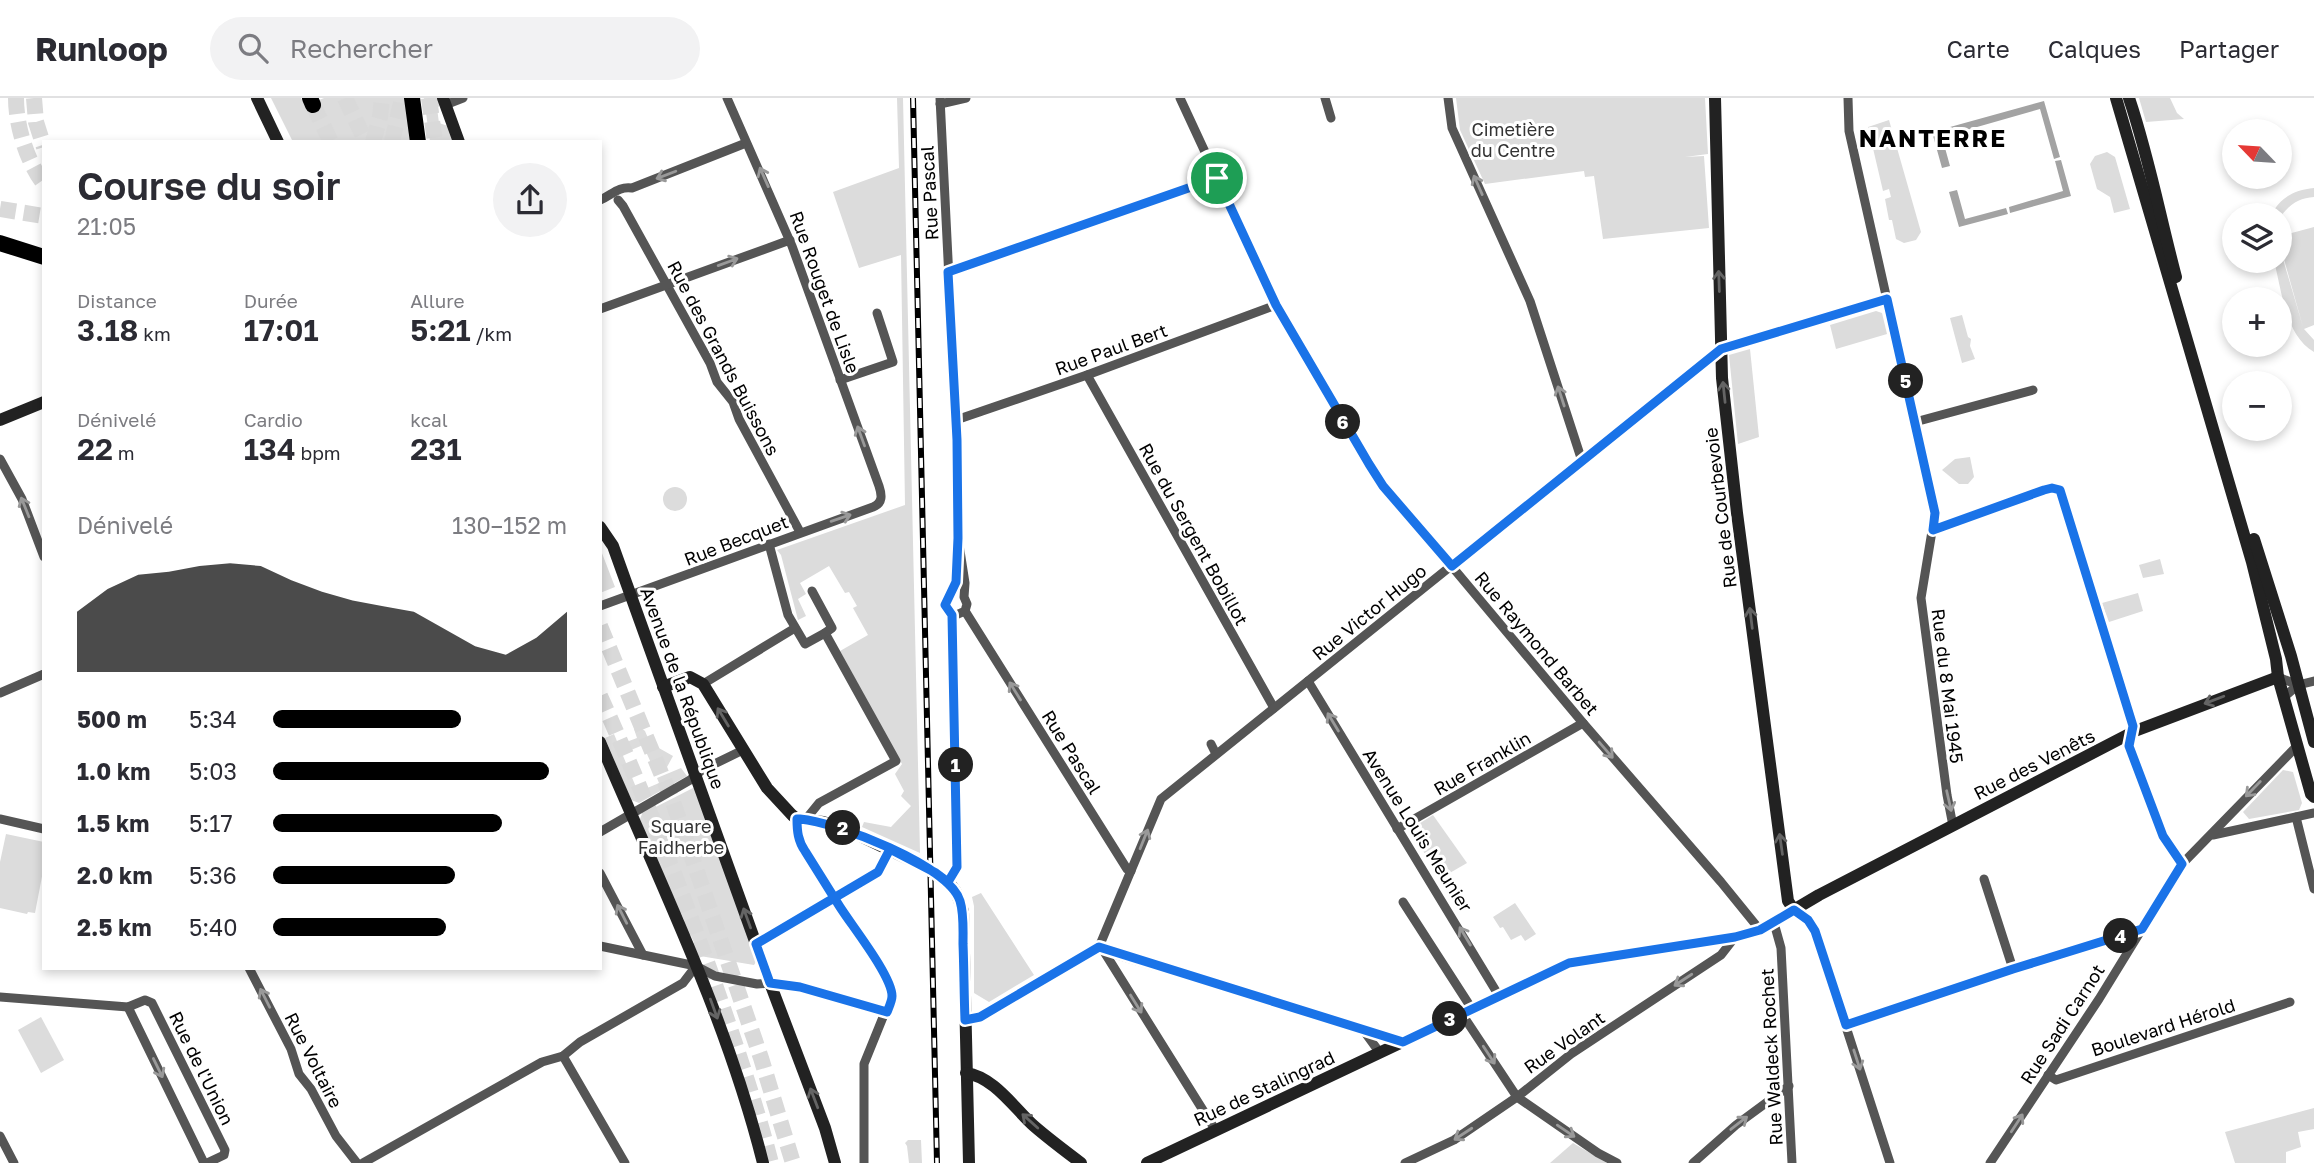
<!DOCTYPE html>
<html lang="fr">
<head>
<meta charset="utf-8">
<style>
  :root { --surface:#fff; --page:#f2f2f3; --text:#2b2b33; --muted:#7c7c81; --line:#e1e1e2; --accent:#000 }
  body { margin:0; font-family:"Golos Text",sans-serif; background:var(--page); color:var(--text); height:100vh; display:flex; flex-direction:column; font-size:26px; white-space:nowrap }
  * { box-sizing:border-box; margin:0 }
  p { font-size:23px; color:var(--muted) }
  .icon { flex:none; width:38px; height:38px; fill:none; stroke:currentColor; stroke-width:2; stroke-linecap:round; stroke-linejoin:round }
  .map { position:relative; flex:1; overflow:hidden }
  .panel { position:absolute; left:42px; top:42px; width:560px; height:830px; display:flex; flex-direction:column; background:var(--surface); border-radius:0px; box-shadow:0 4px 10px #0003 }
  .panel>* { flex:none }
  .needle { width:46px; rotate:295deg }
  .buttons { position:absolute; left:2222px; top:21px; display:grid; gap:14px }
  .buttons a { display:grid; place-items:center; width:70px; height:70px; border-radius:50%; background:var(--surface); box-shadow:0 4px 10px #0003; font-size:35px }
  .pin { position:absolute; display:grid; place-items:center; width:60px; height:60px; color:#fff; margin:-30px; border:4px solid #fff; border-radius:50%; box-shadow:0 2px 7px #0007 }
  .km { position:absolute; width:35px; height:35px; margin:-18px; border-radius:50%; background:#222; color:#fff; font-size:19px; line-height:35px; text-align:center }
  .round { display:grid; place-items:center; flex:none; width:74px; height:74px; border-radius:37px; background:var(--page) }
  .overview { display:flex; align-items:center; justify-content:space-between; height:119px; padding:0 35px }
  h1 { font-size:38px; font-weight:600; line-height:52px }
  .metrics { display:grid; grid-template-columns:repeat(3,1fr); gap:10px; height:119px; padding:7px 35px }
  .metrics div { display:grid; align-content:center }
  .metrics b { font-size:30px; font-weight:600 }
  .metrics small { font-size:19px; font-weight:400 }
  .metrics p { font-size:19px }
  .chart { height:196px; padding:14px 35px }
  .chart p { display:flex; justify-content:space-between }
  .chart svg { width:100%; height:126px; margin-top:7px; fill:var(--accent); opacity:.7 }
  ul { padding:0 35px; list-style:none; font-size:23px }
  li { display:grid; grid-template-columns:112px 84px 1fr; align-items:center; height:52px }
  li i { height:18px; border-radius:9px; background:var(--accent) }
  header { display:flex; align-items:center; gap:42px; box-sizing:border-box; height:98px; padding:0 35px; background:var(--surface); border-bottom:2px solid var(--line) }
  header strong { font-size:33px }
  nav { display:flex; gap:38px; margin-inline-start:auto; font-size:24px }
  .search { width:490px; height:63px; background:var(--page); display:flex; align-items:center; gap:18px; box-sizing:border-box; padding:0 24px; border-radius:38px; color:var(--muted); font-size:26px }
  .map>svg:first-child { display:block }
</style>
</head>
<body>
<header>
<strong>Runloop</strong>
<div class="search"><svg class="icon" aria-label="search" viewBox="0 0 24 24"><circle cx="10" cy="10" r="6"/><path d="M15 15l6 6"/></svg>Rechercher</div>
<nav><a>Carte</a><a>Calques</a><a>Partager</a></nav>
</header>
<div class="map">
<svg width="2314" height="1065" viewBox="0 0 2314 1065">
  <rect width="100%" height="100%" fill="#fff"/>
  <g fill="#dcdcdc">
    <path d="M271 0H301L305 8 324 0H409L416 44H293Z"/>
    <path d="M424 0H438L440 7 437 10 439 25 448 28 453 44H430Z"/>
    <path d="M897 0H903L920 755 862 729 864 724 891 729 911 708 901 698 904 693 895 676 902 666 840 553 868 537 853 510 857 508 849 494 845 495 829 468 800 485 806 496 798 501 806 518 798 522 781 457 777 452 905 407 901 157 859 170 833 94 899 70Z"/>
    <path d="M1456 0H1705L1708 56 1685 59 1704 58 1709 130 1603 141 1594 78 1585 79 1584 73 1485 86 1460 32Z"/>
    <path d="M2139 0H2170L2177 15 2184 21 2146 24Z"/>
    <path d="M1889 22 1921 134 1916 142 1904 145 1896 141 1892 122H1889L1885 101 1891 99 1889 91 1883 93 1868 29Z"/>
    <path d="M2107 54 2115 59 2130 111 2114 115 2110 99 2097 91 2090 66 2095 58Z"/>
    <path d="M2314 90V99C2299 100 2288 107 2280 120V117H2271C2281 99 2294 92 2314 90Z"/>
    <path d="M2314 129V227L2304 231 2314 242V254C2285 237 2282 193 2274 163H2280V151L2303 229 2280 147V138Z"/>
    <path d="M1876 213 1882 215 1887 236 1836 251 1830 227Z"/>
    <path d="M1962 217 1968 239 1971 241 1970 248 1975 261 1962 265 1950 220Z"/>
    <path d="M1750 251 1759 339 1738 346 1729 257Z"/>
    <path d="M1970 359 1974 379 1968 386H1959L1942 372 1955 361Z"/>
    <circle cx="675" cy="401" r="12"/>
    <path d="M600 450 615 489 600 495Z"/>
    <path d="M2160 461 2164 476 2143 480 2139 467Z"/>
    <path d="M2138 495 2143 513 2109 524 2102 505Z"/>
    <path d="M641 630 645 633 650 645 673 658 667 669 655 674 643 647 624 655 621 646 637 640 634 631Z"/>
    <path d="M614 636 638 694 659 685 657 680 681 670 687 678 639 705 631 702 605 640Z"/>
    <path d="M2283 672 2293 674 2302 705 2299 712 2249 721 2243 714Z"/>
    <path d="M693 690 697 692 757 862 754 867 700 858 644 732 640 721 642 716Z"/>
    <path d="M1433 717 1467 765 1441 780 1409 732Z"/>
    <path d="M6 736 44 744V768L35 815 28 814 27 816 0 810V764Z"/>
    <path d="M981 795 1034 877 989 904 974 895V808L972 799Z"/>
    <path d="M1515 805 1536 836 1525 843 1521 837 1511 842 1503 829 1500 830 1493 819Z"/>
    <path d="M41 919 64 962 41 975 18 932Z"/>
    <path d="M2314 1010V1031L2298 1034 2301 1049 2286 1054V1065H2235L2225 1034Z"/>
    <path d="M908 1042H921L922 1065H909L907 1048 905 1045Z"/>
    <path d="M1573 1045 1607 1065H1550Z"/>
  </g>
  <g fill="#a3a3a3">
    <path d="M2044 3 2060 59 2054 61 2040 11 1942 39 1950 68 1942 70 1932 34Z"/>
    <path d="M2061 62 2071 98 2010 115 2009 109 2063 93 2055 63Z"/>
    <path d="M1957 92 1965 121 2006 110 2008 116 1959 129 1949 94Z"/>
  </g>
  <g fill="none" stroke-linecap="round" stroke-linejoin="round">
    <g stroke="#d9d9d9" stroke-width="16" stroke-dasharray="16 8" stroke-linecap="butt">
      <path d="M16 0C16 28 27 64 44 86"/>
      <path d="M34 0 36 24 44 49"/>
      <path d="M345 0 366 44"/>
      <path d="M429 0 435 44"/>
      <path d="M313 7 331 44"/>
      <path d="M373 44 380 19 382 0"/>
      <path d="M392 44 402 0"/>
      <path d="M0 111 44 118"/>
      <path d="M600 528 673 704 761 960 793 1065"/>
      <path d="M600 598C642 690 679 786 713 881 734 942 755 1003 771 1065"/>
    </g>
    <g stroke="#555" stroke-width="9">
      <path d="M940 0 957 342 958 440 956 484 945 507 949 514 956 517 965 513 967 506 964 499 965 485 958 440"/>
      <path d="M1180 0 1276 207 1377 379 1583 625 1721 784 1760 832"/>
      <path d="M1325 0 1331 20"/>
      <path d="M1448 0 1452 30 1530 203 1582 363"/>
      <path d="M1848 0 1849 33 1935 415 1921 500 1947 697 1953 728"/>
      <path d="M940 6 966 0"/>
      <path d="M445 7 463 0"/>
      <path d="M600 102C612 97 618 88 632 90L746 45"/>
      <path d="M618 102 623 108 710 265 717 284 733 304 739 321 800 434"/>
      <path d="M949 174 1217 80"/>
      <path d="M600 211 790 142"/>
      <path d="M1087 277 1274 610"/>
      <path d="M840 282 893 264 877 215"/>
      <path d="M956 322 1087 277 1276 207"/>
      <path d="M1915 324 2033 292"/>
      <path d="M0 361 22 401 44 459"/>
      <path d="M1933 432 2044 392 2052 390 2060 392 2133 628 2129 648 2163 738 2182 766"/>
      <path d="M769 446 788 517 805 546 825 535 896 663 819 705 806 721"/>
      <path d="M812 493 832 530 825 535"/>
      <path d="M600 508 873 409C883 405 882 397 879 388L792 148 727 0"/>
      <path d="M965 513 1127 771 1131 773"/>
      <path d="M2278 579 2298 587"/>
      <path d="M1308 583 1499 898"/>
      <path d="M703 586 795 530"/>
      <path d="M0 595 44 576"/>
      <path d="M2284 599 2298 587 2314 583"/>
      <path d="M1211 646 1216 656"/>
      <path d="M2296 719 2314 791"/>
      <path d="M0 721 44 731"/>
      <path d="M797 721 798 739 805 753 885 876 892 897 864 966V1065"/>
      <path d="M1397 731 1583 625"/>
      <path d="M600 734 690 682 702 672 743 652"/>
      <path d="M2213 737 2314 715"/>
      <path d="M600 775 643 857"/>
      <path d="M1984 781 2013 871"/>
      <path d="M948 784 957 769 958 755 952 517"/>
      <path d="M1403 804 1472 911"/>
      <path d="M1794 812 1808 822 1815 833 1890 1065"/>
      <path d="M1774 825 1781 850 1792 1065"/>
      <path d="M756 846 834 800"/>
      <path d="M600 848 696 868 715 878 757 886 770 885 800 889 887 914"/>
      <path d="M1103 852 1216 1033"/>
      <path d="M1104 853 1403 944"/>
      <path d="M249 870 291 951 299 976 311 991 336 1038 357 1065"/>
      <path d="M0 899 128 909 145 902 152 905 225 1052 224 1057 207 1065"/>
      <path d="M128 909 204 1065"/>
      <path d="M1462 916 1517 999 1598 1055 1617 1065"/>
      <path d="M965 922 980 919 1099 849 1161 701 1721 251 1887 201"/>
      <path d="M1846 927 2013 871 2142 831"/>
      <path d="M1364 933 1380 955"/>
      <path d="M563 958 625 1065"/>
      <path d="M2048 977 2056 982 2290 904"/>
      <path d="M0 1038 14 1065"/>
      <path d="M363 1065 542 964 563 958 580 944 683 885 696 868"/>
      <path d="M1405 1065 1454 1042 1517 999 1571 956 1721 857 1735 839"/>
      <path d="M1693 1065 1736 1027 1789 988"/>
      <path d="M1990 1065 2099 901 2182 766 2298 647"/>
    </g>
    <g stroke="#222" stroke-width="12">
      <path d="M257 0 278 44"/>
      <path d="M443 0 459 44"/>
      <path d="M1715 0 1722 280 1737 415 1788 803 1794 812"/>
      <path d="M2116 0 2252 464 2276 561 2278 579 2311 696 2314 699"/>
      <path d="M2129 0C2149 59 2160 119 2176 179"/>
      <path d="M0 322 44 304"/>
      <path d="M600 429 613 448 770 885 825 1030 835 1065"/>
      <path d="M2254 441 2291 558 2314 644"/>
      <path d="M663 589 690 579 703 586 767 690 792 717 797 721 823 724 848 732 927 770 951 787 956 794 963 813 969 1065"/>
      <path d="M600 644C659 783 726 918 763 1065"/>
      <path d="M834 800 878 774 890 751"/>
      <path d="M966 975C994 979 1014 1010 1034 1028 1049 1041 1065 1053 1081 1065"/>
      <path d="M1147 1065 1569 865 1735 839 1760 832 1819 797 2135 633 2278 579"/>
    </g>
    <g stroke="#000" stroke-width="16">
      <path d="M310 0 313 7"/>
      <path d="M412 0 418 44"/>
      <path d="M0 145 44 159"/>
    </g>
    <defs>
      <path id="rail" d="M913 0 937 1065"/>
    </defs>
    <use href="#rail" stroke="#000" stroke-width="6"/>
    <use href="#rail" stroke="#fff" stroke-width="3.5" stroke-dasharray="10" stroke-linecap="butt"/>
  </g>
  <defs><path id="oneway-shaft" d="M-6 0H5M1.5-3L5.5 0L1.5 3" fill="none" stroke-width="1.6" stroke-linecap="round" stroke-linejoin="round" transform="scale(1.75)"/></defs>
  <g stroke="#999">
    <use href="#oneway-shaft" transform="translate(666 77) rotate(159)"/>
    <use href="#oneway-shaft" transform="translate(764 79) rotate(-114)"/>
    <use href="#oneway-shaft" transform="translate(1478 87) rotate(-114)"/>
    <use href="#oneway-shaft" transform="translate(728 164) rotate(-20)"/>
    <use href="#oneway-shaft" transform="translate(1561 298) rotate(-108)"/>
    <use href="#oneway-shaft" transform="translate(861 338) rotate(-110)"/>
    <use href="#oneway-shaft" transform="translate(25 409) rotate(-112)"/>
    <use href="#oneway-shaft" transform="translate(841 420) rotate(-19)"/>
    <use href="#oneway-shaft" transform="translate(1015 593) rotate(-122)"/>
    <use href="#oneway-shaft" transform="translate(1333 624) rotate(-121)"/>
    <use href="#oneway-shaft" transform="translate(1606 652) rotate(49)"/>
    <use href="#oneway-shaft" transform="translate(2253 691) rotate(134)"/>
    <use href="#oneway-shaft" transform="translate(1949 703) rotate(77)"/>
    <use href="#oneway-shaft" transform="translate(1144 741) rotate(-68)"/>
    <use href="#oneway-shaft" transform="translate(622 816) rotate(-117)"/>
    <use href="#oneway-shaft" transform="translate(1465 838) rotate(-121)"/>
    <use href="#oneway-shaft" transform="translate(1683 882) rotate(147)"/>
    <use href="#oneway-shaft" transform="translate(265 900) rotate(-117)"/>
    <use href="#oneway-shaft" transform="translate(1136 906) rotate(58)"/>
    <use href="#oneway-shaft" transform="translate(1489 957) rotate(57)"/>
    <use href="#oneway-shaft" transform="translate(1857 962) rotate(72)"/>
    <use href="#oneway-shaft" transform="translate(158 970) rotate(64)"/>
    <use href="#oneway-shaft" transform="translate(1739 1025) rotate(-38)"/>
    <use href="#oneway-shaft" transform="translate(2017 1025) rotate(-57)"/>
    <use href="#oneway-shaft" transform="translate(1566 1033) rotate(34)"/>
    <use href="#oneway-shaft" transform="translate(1463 1036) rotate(147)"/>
  </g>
  <g stroke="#646464">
    <use href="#oneway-shaft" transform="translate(1719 183) rotate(-92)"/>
    <use href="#oneway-shaft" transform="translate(1724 294) rotate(-96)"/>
    <use href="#oneway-shaft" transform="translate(1751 520) rotate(-97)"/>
    <use href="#oneway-shaft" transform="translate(2214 602) rotate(159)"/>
    <use href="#oneway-shaft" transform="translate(723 619) rotate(-121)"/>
    <use href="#oneway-shaft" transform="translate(1781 746) rotate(-98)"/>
    <use href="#oneway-shaft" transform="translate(747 820) rotate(-110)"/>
    <use href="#oneway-shaft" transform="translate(714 911) rotate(70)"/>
    <use href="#oneway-shaft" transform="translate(814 1000) rotate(-111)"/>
    <use href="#oneway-shaft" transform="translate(1030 1023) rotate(-138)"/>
  </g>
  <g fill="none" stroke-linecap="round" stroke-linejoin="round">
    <defs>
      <path id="route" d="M1217 80 948 174 957 342 958 440 956 484 945 507 952 517 957 769 948 784 936 775 890 751 878 774 756 846 770 885 800 889 887 914C889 909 892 903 892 898 892 878 852 828 840 809L805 753C798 743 797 733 797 721H800C836 724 949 767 960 803 964 816 963 832 963 846 964 871 964 897 965 922L980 919 1099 849 1403 944 1569 865 1735 839 1760 832 1794 812 1808 822 1815 833 1846 927 2013 871 2142 831 2182 766 2163 738 2129 648 2133 628 2060 392 2052 390 2044 392 1933 432 1935 415 1887 201 1721 251 1452 468 1383 388 1369 366 1276 207 1217 80"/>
    </defs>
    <use href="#route" stroke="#fff" stroke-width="14"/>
    <use href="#route" stroke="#1a73e8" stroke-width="9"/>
  </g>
  <g text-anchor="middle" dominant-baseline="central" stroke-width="6" stroke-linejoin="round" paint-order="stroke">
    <g font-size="18" fill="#333" stroke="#fff">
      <text x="1513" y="31">Cimetière<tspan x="1513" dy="21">du Centre</tspan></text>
      <text x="681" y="728">Square<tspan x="681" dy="21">Faidherbe</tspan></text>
    </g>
    <g font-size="18" fill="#000" stroke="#fff">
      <text transform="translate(929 95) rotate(-93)">Rue Pascal</text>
      <text transform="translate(825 194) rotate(70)">Rue Rouget de Lisle</text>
      <text transform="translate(1111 251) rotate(-20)">Rue Paul Bert</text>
      <text transform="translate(724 260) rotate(62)">Rue des Grands Buissons</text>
      <text transform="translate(1720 410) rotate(-97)">Rue de Courbevoie</text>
      <text transform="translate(1194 436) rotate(61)">Rue du Sergent Bobillot</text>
      <text transform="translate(736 442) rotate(-21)">Rue Becquet</text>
      <text transform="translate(1369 514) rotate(-39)">Rue Victor Hugo</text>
      <text transform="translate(1537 545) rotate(50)">Rue Raymond Barbet</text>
      <text transform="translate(1948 588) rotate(83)">Rue du 8 Mai 1945</text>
      <text transform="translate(683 590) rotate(70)">Avenue de la République</text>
      <text transform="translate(1072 654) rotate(58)">Rue Pascal</text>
      <text transform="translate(1482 665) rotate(-30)">Rue Franklin</text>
      <text transform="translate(2034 666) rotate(-27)">Rue des Venêts</text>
      <text transform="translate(1418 732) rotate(58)">Avenue Louis Meunier</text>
      <text transform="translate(2062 926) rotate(-57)">Rue Sadi Carnot</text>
      <text transform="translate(2163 929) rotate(-18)">Boulevard Hérold</text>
      <text transform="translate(1564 944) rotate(-35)">Rue Volant</text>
      <text transform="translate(1771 959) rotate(-93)">Rue Waldeck Rochet</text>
      <text transform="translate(314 962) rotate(63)">Rue Voltaire</text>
      <text transform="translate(202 970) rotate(64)">Rue de l'Union</text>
      <text transform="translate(1264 990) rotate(-25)">Rue de Stalingrad</text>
    </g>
    <g font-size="24" font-weight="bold" letter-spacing="2" fill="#000" stroke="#fff">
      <text x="1933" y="39">NANTERRE</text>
    </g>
  </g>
</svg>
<div class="buttons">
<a><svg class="needle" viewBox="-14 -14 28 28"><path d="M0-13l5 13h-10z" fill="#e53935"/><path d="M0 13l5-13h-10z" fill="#7c7c81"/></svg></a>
<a><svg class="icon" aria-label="layers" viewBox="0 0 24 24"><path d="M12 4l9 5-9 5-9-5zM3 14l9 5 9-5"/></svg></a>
<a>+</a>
<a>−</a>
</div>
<div class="pin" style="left:1217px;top:80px;background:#1e9e55"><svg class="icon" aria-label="arrive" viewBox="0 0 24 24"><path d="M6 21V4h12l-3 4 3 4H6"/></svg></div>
<b class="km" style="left:956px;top:667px">1</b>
<b class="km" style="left:843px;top:730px">2</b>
<b class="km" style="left:1450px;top:921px">3</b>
<b class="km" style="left:2121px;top:838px">4</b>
<b class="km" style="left:1906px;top:283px">5</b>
<b class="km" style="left:1343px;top:324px">6</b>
<section class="panel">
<div class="overview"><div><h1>Course du soir</h1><p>21:05</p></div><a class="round"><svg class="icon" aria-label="share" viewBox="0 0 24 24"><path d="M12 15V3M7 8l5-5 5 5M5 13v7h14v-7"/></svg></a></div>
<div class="metrics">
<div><p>Distance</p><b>3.18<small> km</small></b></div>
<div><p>Durée</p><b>17:01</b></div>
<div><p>Allure</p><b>5:21<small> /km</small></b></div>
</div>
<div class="metrics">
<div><p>Dénivelé</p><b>22<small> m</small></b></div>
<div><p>Cardio</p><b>134<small> bpm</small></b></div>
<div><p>kcal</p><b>231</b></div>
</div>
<div class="chart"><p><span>Dénivelé</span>130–152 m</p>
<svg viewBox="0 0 160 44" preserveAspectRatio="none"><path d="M0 44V23L10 15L20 10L30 9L40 7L50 6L60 7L70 12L80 16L90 19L100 21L110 23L120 29L130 35L140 38L150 32L160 23V44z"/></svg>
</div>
<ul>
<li><b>500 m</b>5:34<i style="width:64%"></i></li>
<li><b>1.0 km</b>5:03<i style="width:94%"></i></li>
<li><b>1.5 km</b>5:17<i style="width:78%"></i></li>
<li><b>2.0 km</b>5:36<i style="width:62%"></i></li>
<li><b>2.5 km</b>5:40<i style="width:59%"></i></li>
</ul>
</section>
</div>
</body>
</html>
